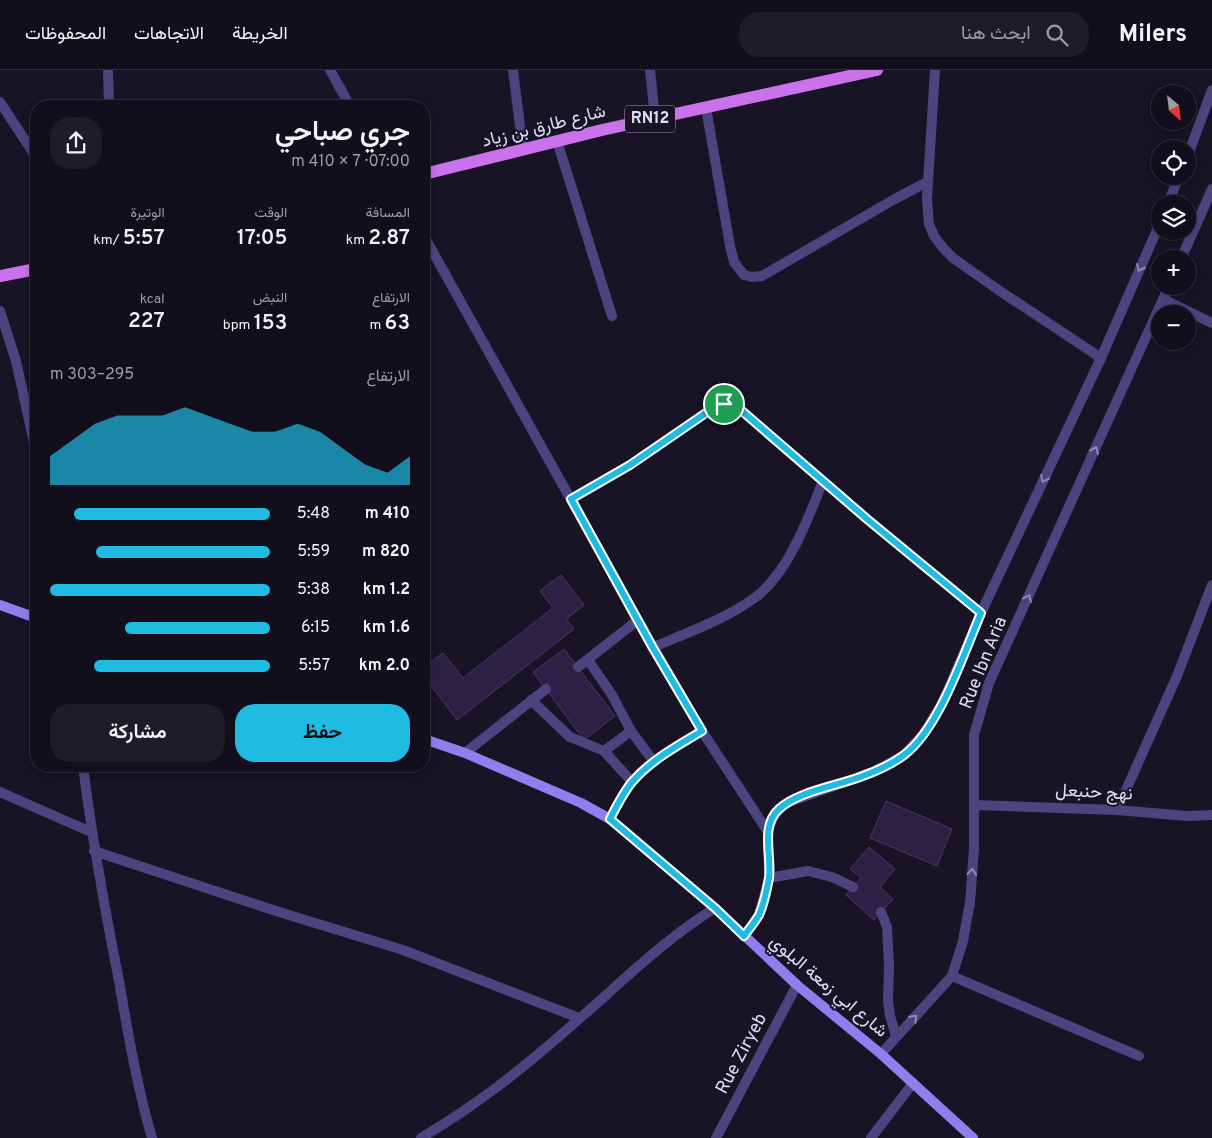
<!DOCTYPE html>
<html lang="ar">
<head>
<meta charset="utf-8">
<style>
  :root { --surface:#120e1c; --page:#1f1c29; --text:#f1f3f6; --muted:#9c9ca3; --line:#312e3b; --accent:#20bbe2 }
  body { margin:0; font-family:Overpass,Vazirmatn,sans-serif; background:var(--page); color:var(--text); direction:rtl; height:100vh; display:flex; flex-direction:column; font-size:19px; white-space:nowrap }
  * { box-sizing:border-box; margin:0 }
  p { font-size:16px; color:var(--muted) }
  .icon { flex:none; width:28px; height:28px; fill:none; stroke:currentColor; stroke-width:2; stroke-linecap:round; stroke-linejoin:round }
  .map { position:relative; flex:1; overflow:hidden; direction:ltr }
  .drawer { position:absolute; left:30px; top:30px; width:400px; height:672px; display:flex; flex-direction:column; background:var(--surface); border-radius:20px; box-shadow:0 2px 8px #0003,0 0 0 1px var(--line); direction:rtl }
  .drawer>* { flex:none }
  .needle { width:32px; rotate:152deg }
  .controls { position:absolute; left:1151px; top:15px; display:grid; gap:10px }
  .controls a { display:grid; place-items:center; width:45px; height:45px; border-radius:50%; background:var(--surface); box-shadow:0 2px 8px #0003,0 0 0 1px var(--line); font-size:25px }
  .pin { position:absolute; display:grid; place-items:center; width:42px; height:42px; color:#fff; margin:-21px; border:2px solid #fff; border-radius:50%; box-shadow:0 1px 5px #0007 }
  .round { display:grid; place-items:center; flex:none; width:52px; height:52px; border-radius:20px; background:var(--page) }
  .head { display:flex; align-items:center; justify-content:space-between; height:85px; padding:0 20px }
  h1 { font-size:28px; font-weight:600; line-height:38px }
  .figures { display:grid; grid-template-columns:repeat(3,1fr); gap:8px; height:85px; padding:5px 20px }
  .figures div { display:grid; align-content:center }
  .figures b { font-size:21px; font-weight:600 }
  .figures small { font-size:14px; font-weight:400 }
  .figures p { font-size:14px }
  .chart { height:140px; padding:10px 20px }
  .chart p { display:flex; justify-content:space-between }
  .chart svg { width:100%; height:90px; margin-top:5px; fill:var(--accent); opacity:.7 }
  .action { display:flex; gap:10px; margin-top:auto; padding:10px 20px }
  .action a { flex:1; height:58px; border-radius:20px; background:var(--accent); color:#111; font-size:20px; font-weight:600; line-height:58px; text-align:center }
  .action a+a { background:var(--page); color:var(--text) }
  ul { padding:0 20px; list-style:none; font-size:16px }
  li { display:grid; grid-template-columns:80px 60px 1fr; align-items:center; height:38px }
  li i { height:12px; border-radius:6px; background:var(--accent) }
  header { display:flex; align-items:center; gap:30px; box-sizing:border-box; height:70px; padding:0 25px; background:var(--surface); border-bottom:1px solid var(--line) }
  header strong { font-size:24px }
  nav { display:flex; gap:28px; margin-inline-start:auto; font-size:18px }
  .search { width:350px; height:45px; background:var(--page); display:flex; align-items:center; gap:12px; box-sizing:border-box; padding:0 18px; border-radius:20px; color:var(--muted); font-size:19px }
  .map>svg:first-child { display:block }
</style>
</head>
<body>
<header>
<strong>Milers</strong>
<div class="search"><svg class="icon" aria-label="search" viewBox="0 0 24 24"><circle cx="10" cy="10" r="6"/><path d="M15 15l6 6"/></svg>ابحث هنا</div>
<nav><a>الخريطة</a><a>الاتجاهات</a><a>المحفوظات</a></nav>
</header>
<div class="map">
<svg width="1212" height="1068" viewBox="0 0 1212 1068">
  <rect width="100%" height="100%" fill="#181325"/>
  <g fill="#2c2144" stroke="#46366d">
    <path d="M561 505 584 535 566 549 574 559 457 650 424 606V597L443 583 463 608 553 538 540 521Z"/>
    <path d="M564 579 615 646 584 670 533 602Z"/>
    <path d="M886 731 952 759 937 796 870 768Z"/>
    <path d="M869 777 895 799 880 817 893 829 874 850 846 825 861 808 850 799Z"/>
  </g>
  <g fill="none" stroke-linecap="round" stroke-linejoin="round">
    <g stroke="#4c447e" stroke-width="10">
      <path d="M588 590 612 625 631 661 654 692"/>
      <path d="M578 597 638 550"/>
      <path d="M531 630 570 667 604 681 632 712"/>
      <path d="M604 681 631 661"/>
      <path d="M465 683 546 619"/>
      <path d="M769 808 808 801 832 807 853 817"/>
      <path d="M881 842 887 857 889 895 888 931 890 946 896 966"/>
    </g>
    <g stroke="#4c447e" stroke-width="10">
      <path d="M108 0 109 36"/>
      <path d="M330 0 350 36"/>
      <path d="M513 0 523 80"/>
      <path d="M650 0 655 48"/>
      <path d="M935 0 927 130 929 154 934 166 944 179 953 188 997 219 1101 288"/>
      <path d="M0 32 36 87"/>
      <path d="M706 38 730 176 734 192 744 205 752 207 762 206 893 130 927 112"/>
      <path d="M557 71 612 246"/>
      <path d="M1188 85 1212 20"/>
      <path d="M1168 134 1179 106"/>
      <path d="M424 166 653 577 702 661 768 762 769 808 759 845 744 867"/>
      <path d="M1181 189 1212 119"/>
      <path d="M1163 229 1212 253"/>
      <path d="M0 241 16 291 36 382"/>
      <path d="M571 429 630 395 716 336C727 333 733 336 742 341L867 449 981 543"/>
      <path d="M653 577C687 563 726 549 756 527 789 501 808 449 823 411"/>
      <path d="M83 696C92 768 105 840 119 911 128 963 137 1017 152 1068"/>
      <path d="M0 722 91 762"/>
      <path d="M975 735 1117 740 1187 746 1212 745"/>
      <path d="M1117 740 1177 606 1212 515"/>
      <path d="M610 749C616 737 623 723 632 712 651 690 677 675 702 661"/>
      <path d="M768 762C772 747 776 740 789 732L873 702 904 685 924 663 942 634 981 543 1101 288 1160 153"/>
      <path d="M94 781 276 841 403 880 579 948"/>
      <path d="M952 906 1139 986"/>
      <path d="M881 984 952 906 963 871 970 832 974 779V665L989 613 1169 216"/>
      <path d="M421 1068C437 1058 454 1048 469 1037 508 1011 544 980 579 949 624 910 665 869 715 838"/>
      <path d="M716 1068 797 915"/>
      <path d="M871 1068 913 1013"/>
    </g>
    <g stroke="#8d7fee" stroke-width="10">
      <path d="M0 535 36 548"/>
      <path d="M424 669 465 683 581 733 610 749 715 838 797 915 881 984 973 1068"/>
    </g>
    <g stroke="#ca71ec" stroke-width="12">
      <path d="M424 104 602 60 877 0"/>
      <path d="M0 206 36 199"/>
    </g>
  </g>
  <defs><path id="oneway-chevron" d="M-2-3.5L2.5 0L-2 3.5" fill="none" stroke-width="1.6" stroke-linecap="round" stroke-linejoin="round" transform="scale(1.25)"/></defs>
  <g stroke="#9088b6">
    <use href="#oneway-chevron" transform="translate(1140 198) rotate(114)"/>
    <use href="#oneway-chevron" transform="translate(1095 380) rotate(-66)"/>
    <use href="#oneway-chevron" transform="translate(1044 409) rotate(115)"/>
    <use href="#oneway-chevron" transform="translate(1028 528) rotate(-65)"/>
    <use href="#oneway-chevron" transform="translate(972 802) rotate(-85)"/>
    <use href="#oneway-chevron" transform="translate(914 948) rotate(-47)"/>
  </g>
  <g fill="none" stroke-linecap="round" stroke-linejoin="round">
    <defs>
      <path id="route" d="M724 334 733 336 742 341 867 449 981 543C964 583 939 659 904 685 891 695 874 702 860 707 836 716 797 722 779 739 760 756 772 786 769 808 767 819 764 834 759 845 755 852 749 859 744 866L715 838 610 749C616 737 623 723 632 712 651 690 677 676 702 661L653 578 571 429 630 395 716 336Z"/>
    </defs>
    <use href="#route" stroke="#fff" stroke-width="10"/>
    <use href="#route" stroke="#20bbe2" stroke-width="6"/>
  </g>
  <g text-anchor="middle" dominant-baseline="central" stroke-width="4" stroke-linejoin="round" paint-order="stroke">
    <rect fill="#181325" stroke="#a5a0ba" stroke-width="1" x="625" y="35.5" width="50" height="27" rx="4"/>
    <g font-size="16" font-weight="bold" fill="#e2dcfa">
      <text x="650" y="49">RN12</text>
    </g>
    <g font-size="18" fill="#e2dcfa" stroke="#181325">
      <text transform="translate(544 57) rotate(-14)">شارع طارق بن زياد</text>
      <text transform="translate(984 593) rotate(-68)">Rue Ibn Aria</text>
      <text transform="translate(1094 723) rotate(3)">نهج حنبعل</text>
      <text transform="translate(828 917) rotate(40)">شارع ابي زمعة البلوي</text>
      <text transform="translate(742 984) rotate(-62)">Rue Ziryeb</text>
    </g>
  </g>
</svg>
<div class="controls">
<a><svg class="needle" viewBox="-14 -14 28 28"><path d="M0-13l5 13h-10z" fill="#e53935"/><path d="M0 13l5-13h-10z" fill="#9c9ca3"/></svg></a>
<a><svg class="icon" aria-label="locate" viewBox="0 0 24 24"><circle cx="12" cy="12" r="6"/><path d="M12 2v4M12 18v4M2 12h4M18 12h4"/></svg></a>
<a><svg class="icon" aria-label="layers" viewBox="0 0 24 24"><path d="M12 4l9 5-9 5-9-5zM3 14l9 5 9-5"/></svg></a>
<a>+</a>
<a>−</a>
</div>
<div class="pin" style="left:724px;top:334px;background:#1e9e55"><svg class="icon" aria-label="arrive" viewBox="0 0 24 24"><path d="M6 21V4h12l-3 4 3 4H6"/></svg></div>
<section class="drawer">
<div class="head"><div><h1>جري صباحي</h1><p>07:00 · 7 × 410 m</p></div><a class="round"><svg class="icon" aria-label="share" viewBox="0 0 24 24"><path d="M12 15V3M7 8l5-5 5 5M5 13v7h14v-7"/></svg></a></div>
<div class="figures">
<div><p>المسافة</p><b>2.87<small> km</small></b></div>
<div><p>الوقت</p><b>17:05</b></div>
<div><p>الوتيرة</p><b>5:57<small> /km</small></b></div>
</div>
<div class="figures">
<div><p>الارتفاع</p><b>63<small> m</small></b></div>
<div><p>النبض</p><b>153<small> bpm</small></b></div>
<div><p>kcal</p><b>227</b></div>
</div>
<div class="chart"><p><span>الارتفاع</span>295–303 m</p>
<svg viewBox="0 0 160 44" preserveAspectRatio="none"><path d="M0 44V30L10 22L20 14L30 10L40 10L50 10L60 6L70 10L80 14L90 18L100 18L110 14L120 18L130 26L140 34L150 38L160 30V44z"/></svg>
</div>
<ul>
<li><b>410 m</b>5:48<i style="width:89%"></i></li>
<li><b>820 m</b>5:59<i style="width:79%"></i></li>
<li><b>1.2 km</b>5:38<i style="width:100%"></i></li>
<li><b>1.6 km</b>6:15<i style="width:66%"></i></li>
<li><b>2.0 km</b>5:57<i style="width:80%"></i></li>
</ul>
<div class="action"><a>حفظ</a><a>مشاركة</a></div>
</section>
</div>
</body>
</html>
